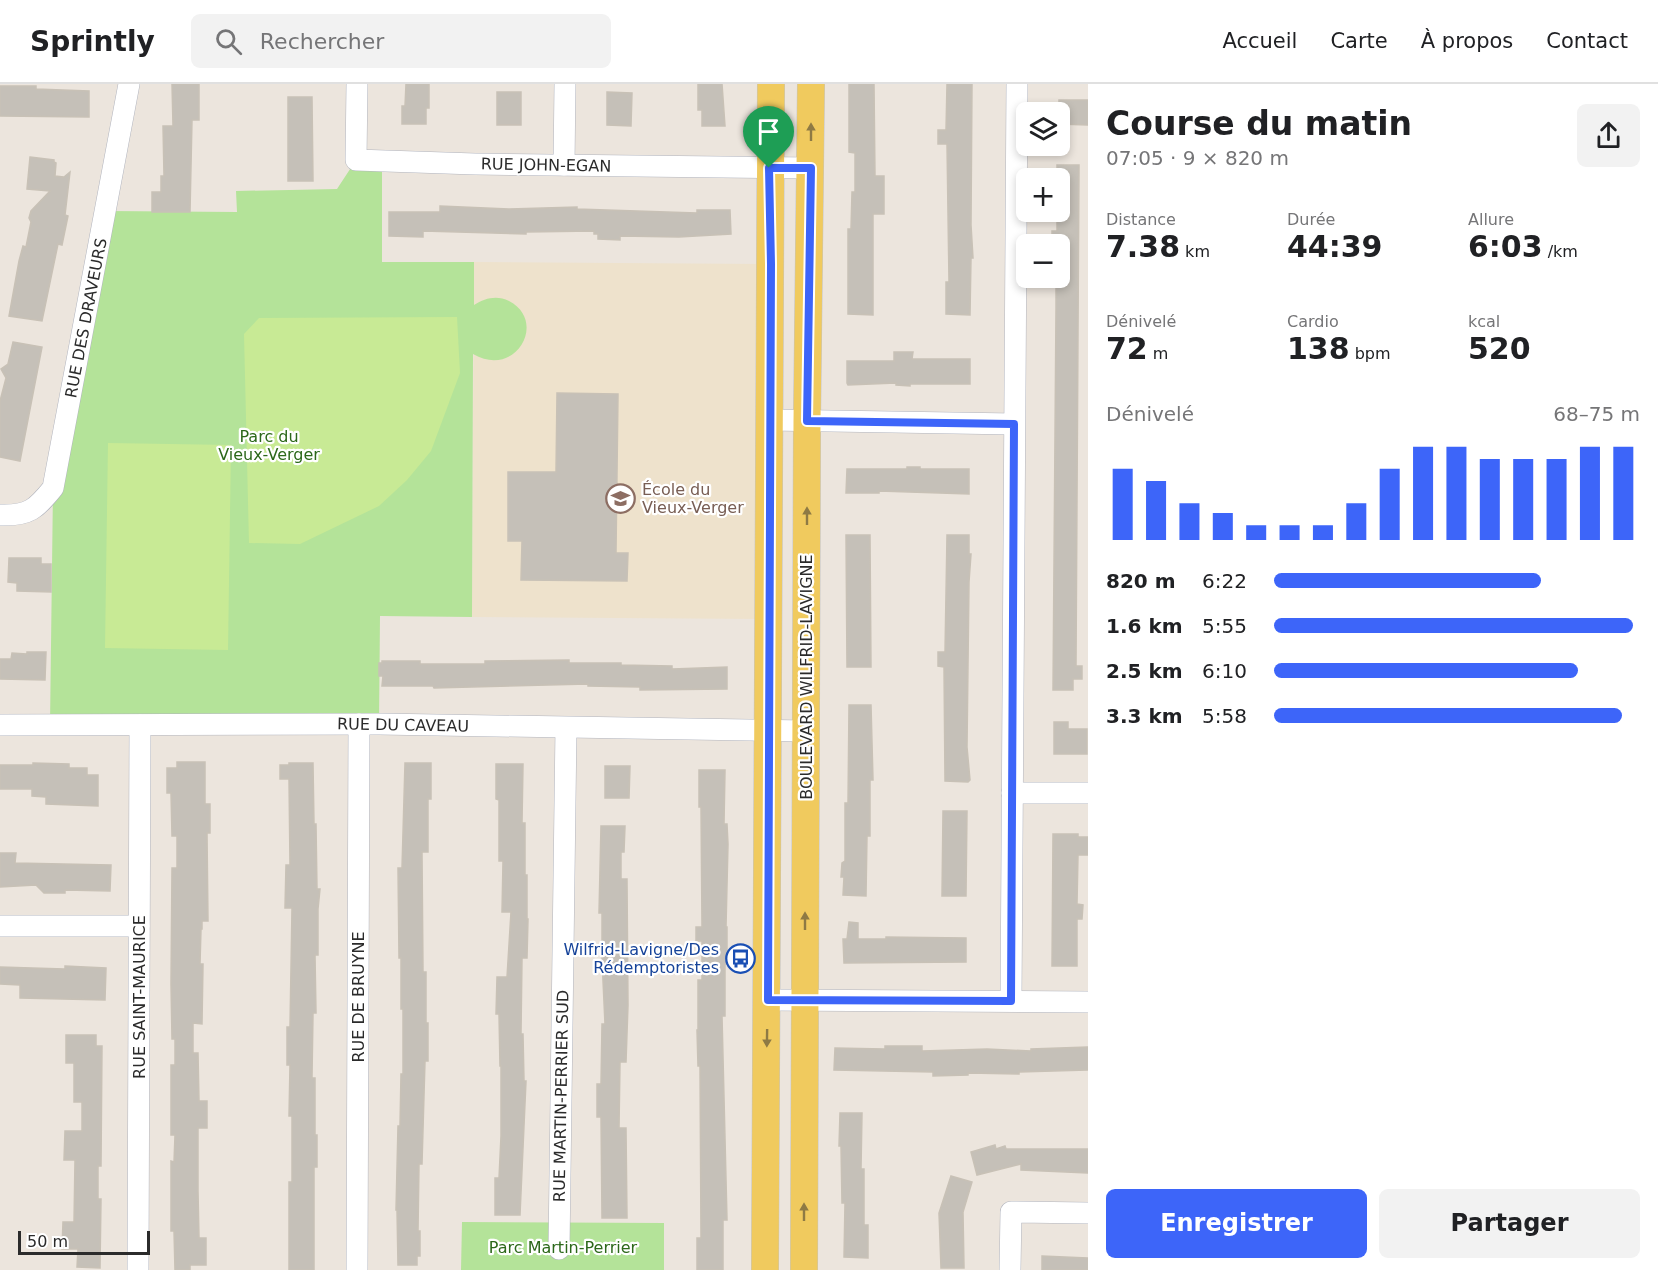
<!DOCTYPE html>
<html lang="fr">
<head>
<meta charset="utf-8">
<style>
  :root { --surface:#fff; --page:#f2f2f2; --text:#202124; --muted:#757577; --line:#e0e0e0; --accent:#3d65f9 }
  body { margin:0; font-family:"DejaVu Sans",sans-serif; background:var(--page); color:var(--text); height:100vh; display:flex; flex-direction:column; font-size:22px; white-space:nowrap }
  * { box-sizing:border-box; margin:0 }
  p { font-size:20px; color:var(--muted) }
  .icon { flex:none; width:33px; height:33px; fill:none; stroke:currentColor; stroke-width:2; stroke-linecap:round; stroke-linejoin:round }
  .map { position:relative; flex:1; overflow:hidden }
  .details { display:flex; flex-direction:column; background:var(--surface); width:570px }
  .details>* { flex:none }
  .tools { position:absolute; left:1016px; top:18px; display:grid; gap:12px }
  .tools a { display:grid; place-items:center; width:54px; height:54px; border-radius:9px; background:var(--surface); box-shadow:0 3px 9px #0003; font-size:30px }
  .scale { position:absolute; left:18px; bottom:15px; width:132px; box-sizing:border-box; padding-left:6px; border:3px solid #2b2b2b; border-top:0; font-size:16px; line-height:21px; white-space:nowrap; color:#2b2b2b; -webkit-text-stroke:4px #fff; paint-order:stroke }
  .pin { position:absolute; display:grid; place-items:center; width:51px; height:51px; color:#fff; margin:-62px -26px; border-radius:50% 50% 50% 0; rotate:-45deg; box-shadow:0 0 6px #0007 }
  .pin .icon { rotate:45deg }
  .round { display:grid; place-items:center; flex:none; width:63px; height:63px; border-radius:9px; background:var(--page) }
  .summary { display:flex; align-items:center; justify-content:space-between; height:102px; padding:0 18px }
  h1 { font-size:33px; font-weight:700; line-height:45px }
  .stats { display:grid; grid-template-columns:repeat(3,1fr); gap:9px; height:102px; padding:6px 18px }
  .stats div { display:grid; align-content:center }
  .stats b { font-size:30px; font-weight:700 }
  .stats small { font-size:16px; font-weight:400 }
  .stats p { font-size:16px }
  .chart { height:168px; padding:12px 18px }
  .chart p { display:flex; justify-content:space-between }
  .chart svg { width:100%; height:108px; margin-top:6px; stroke:var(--accent); stroke-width:6 }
  .primary-button { display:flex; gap:12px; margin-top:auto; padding:12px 18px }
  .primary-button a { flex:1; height:69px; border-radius:9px; background:var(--accent); color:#fff; font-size:24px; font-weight:700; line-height:69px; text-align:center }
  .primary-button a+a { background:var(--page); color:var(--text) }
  ul { padding:0 18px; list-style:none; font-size:20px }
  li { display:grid; grid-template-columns:96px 72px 1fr; align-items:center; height:45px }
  li i { height:15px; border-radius:8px; background:var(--accent) }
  header { display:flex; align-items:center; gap:36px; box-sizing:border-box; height:84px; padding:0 30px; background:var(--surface); border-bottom:2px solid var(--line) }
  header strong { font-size:28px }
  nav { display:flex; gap:33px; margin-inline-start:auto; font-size:21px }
  .search { width:420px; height:54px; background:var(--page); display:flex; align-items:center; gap:15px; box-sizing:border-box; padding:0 21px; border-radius:9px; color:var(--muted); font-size:22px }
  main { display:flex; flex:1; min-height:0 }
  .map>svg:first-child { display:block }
</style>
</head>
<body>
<header>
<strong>Sprintly</strong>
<div class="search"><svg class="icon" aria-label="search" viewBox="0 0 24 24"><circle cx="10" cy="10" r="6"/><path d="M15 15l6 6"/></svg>Rechercher</div>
<nav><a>Accueil</a><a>Carte</a><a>À propos</a><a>Contact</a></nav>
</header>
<main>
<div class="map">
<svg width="1088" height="1186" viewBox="0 0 1088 1186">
  <rect width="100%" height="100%" fill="#ece5dd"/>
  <path fill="#eee2cc" d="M474 178 771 180 768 535 472 533Z"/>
  <g fill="#b4e399">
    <path d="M356 76H382V178H474V221C485 214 497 211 509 217 548 237 516 295 473 270L472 533 380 532 379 640 50 641 53 404 106 127 237 128 236 107 337 105Z"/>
    <path d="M462 1138 664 1139V1186H461Z"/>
  </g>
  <g fill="#c8ea95">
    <path d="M457 233 460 289 431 367 407 396 379 422 300 460 249 459 244 250 259 234Z"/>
    <path d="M108 359 231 361 228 566 105 564Z"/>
  </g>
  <g fill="#c5c0b8" stroke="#c8c1b6" stroke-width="1.5">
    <path d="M172 0H199V36H192L190 128H152V108H161V92H164L163 42H173Z"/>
    <path d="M406 0H429V24H426V40H402V22H405Z"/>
    <path d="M698 0H722L725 42H702V26H698Z"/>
    <path d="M849 0H874L875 92H884V130H873V231L848 230V145H851L852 108H855V69L849 68Z"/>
    <path d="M947 0H972L971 141 973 174H971L970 231 946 230V198H949L947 60H938V46H946Z"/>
    <path d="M0 2H36V5L89 7V33L0 32Z"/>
    <rect x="497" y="8" width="24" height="33"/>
    <path d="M607 8 632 9 631 42 607 41Z"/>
    <path d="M288 13H312L313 97H288Z"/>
    <path d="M1059 16H1088V41L1059 40Z"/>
    <path d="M30 73 54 76V78L56 79 55 92 64 93 70 88 65 131 68 132 62 161 58 160 42 237 9 232 19 177 23 162 26 163 31 138 29 134 31 127 50 107 27 105Z"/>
    <path d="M1057 81H1079L1076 582H1082V595H1073V606H1053L1056 225V194H1059V160H1052V147H1057V129H1059V94H1057Z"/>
    <path d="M440 122 509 125 577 123V125L697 129V126H730L731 150 679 153 620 152V156L598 155V150H594V147L526 148V150L423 147V153L389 152V128H440Z"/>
    <path d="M13 258 42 263 20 377 0 373V317L6 294 1 285 8 280Z"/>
    <path d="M894 268H913L912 275H970V300H910V302L896 301V299L848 301 847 299V277H894Z"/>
    <path d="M557 309 618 310 616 469H628L627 497 521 496 522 457H508V388H556Z"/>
    <path d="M907 383H920V385H969V410L879 407V409H846L847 385H907Z"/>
    <path d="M846 451H870L871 583H847Z"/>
    <path d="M947 451H969V470H971L969 498 967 663 970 696 968 698 945 697 944 583 938 582V568H945Z"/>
    <path d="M9 474H41V480H51V508L17 507V499L8 498Z"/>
    <path d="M27 568H46L45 596 0 595V575H11L12 569 27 570Z"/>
    <path d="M569 576V579H621V581L672 582V585L727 583V605L640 606V603L588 602V600L434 604 433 602H382L383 592H379V579H382V577H420V580H485V577Z"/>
    <path d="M849 621H871L873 696H870V752H867L866 812 843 811 844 793H841L842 779 845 777V719H848Z"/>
    <path d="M1054 638H1068V645H1087V670H1054Z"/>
    <path d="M177 678H205V720H210V749H207L208 837H202V845H201L200 880H203L202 940 193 939V969H198L199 1017H207V1044H198V1107L199 1154H206V1181H190V1186H175L174 1147H171V1077L174 1078 175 1051H171V981H175V955H172L171 900 172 784H177V752H172L171 709H167V684H177Z"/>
    <path d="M33 679 69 680V684H87V691H98V722L46 720V713L32 712V705H0V681H33Z"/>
    <path d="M289 679H313L314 740H316L317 805H320L318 825V871H315L316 929H313L312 994H315V1051H317V1083H314V1186H289V1098H292V1032H289L290 981H287V943H290L292 824H285L286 781H290L289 695H280V681H289Z"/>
    <path d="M405 679H431V715H428V768H422L423 888H426V939H428V977H425L422 1080H419L418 1147H420V1172H417V1181H398L397 1126H396L398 1042H400L401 990H403V925H401V874H399L398 784H402Z"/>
    <path d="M496 680H523L522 739H525V791H527V835H528L527 874H522L521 950H523L524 997H526L520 1131H495V1094H499L501 1052V982H500L499 930H496L497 893H507L511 828H502L503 777H499V716L496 715Z"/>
    <path d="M605 682H630L629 714H605Z"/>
    <path d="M699 686H725L724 740H727L728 760 726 843H727V880H725V932H722L727 1136H723V1186H697V1154H701L700 982H698L697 946H698V896H702V857H696V843H702L701 723H699Z"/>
    <path d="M943 727H967L966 812H942Z"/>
    <path d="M601 742H625L624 768H621V795H627L628 921 626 978H620L619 1044H626L627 1134H602L601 1033H597V1000H601L602 940H605L602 875V829H599Z"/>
    <path d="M1053 750H1078V753H1088V771H1078L1077 820 1083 821 1082 835H1077V882H1052Z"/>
    <path d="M0 769H16L15 779 111 781 110 807 65 806V809H44L36 801 0 803Z"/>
    <path d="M849 838 858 839V855H886V853L966 854V878L844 879 843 855H847Z"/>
    <path d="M65 882 106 884 105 916 20 914V901L0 900V883L65 885Z"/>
    <path d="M66 951H96V962H102L101 1082H98V1115H101L100 1184 77 1183 78 1165H62L63 1138H74L75 1076H64L65 1047H82V1018H74V979H66Z"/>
    <path d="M885 962H922V967L987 965 1031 967V965L1088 963V986L1019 988V990L968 989V991L933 992V988L834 986 835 964 885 965Z"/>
    <path d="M840 1029H862L861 1085H864V1141H868V1174L844 1173 845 1119H842L841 1062H839Z"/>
    <path d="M995 1061 996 1065 1005 1062 1006 1065H1088V1089L1021 1086V1080L977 1091 971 1068Z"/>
    <path d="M951 1092 972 1098 963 1128 964 1184H941L939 1129Z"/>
    <path d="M1042 1172 1088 1174V1186H1042Z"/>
  </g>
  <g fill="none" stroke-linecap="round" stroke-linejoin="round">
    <defs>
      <g id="minor">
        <path d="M357 0 356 76 475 80 811 84"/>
        <path d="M564 81 565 0"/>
        <path d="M770 336 1014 340"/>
        <path d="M0 431C29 432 36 425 53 404L129 0"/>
        <path d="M0 641 379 640 805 647"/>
        <path d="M1012 709H1088"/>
        <path d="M0 842H139"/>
        <path d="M768 916 1088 918"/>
        <path d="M1011 917 1017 0"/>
        <path d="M559 1165 566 644"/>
        <path d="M138 1186 140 641"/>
        <path d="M357 1186 359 640"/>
        <path d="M1010 1186 1011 1128 1088 1129"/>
      </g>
      <g id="major">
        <path d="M765 1186 771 0"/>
        <path d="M804 1186 807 337 811 0"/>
      </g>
    </defs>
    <use href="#minor" stroke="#b1b4be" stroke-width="22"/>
    <use href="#major" stroke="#c4c4c4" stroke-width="28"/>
    <use href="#minor" stroke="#fff" stroke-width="21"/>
    <use href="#major" stroke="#f0ca5e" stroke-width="27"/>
  </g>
  <defs><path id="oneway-solid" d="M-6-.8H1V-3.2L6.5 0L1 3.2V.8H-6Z" transform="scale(1.5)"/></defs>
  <g fill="#8e7a44">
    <use href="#oneway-solid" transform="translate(811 48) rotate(-90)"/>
    <use href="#oneway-solid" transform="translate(807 432) rotate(-90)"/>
    <use href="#oneway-solid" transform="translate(805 837) rotate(-90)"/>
    <use href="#oneway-solid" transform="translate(767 954) rotate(91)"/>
    <use href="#oneway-solid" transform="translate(804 1128) rotate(-90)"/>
  </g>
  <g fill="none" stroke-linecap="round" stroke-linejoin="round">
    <defs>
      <path id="route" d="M769 84H811L807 337 1014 340 1011 917 768 916 771 180Z"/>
    </defs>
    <use href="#route" stroke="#fff" stroke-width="12"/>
    <use href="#route" stroke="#3d65f9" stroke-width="8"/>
  </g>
  <defs>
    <symbol id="school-ring" viewBox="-11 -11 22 22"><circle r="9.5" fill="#fff" stroke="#8d6e63" stroke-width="1.5"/><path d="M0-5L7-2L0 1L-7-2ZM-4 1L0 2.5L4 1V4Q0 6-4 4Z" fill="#8d6e63"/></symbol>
    <symbol id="bus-ring" viewBox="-11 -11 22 22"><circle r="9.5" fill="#fff" stroke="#1a4fb4" stroke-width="1.5"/><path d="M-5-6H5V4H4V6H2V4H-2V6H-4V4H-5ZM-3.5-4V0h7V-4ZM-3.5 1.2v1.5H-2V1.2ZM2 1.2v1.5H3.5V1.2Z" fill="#1a4fb4"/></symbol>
  </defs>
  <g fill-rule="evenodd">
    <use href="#school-ring" x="604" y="398" width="33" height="33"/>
    <use href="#bus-ring" x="724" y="858" width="33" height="33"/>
  </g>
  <g text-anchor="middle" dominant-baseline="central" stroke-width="4.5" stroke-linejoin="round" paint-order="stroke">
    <g font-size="16" fill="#2b2b2b" stroke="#fff">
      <text transform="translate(546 81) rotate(1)">RUE JOHN-EGAN</text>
      <text transform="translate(86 234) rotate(-79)">RUE DES DRAVEURS</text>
      <text transform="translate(806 593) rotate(-90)">BOULEVARD WILFRID-LAVIGNE</text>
      <text transform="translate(403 641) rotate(1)">RUE DU CAVEAU</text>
      <text transform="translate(139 913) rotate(-90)">RUE SAINT-MAURICE</text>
      <text transform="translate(358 913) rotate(-90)">RUE DE BRUYNE</text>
      <text transform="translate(561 1012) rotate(-89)">RUE MARTIN-PERRIER SUD</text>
    </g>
    <g font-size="16" fill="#2c681a" stroke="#fff">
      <text x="269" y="352">Parc du<tspan x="269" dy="18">Vieux-Verger</tspan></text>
      <text x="563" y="1163">Parc Martin-Perrier</text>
    </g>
    <g font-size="16" fill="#785e54" stroke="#fff" text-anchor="start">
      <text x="642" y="405">École du<tspan x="642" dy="18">Vieux-Verger</tspan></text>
    </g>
    <g font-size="16" fill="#164399" stroke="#fff" text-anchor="end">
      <text x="719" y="865">Wilfrid-Lavigne/Des<tspan x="719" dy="18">Rédemptoristes</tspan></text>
    </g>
  </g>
</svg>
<div class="tools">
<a><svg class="icon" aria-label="layers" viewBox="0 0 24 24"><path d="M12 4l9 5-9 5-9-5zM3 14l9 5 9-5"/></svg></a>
<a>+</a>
<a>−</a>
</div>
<div class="scale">50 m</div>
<div class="pin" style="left:769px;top:84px;background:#1e9e55"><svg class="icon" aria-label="arrive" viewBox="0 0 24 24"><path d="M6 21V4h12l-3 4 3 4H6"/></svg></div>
</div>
<section class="details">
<div class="summary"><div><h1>Course du matin</h1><p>07:05 · 9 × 820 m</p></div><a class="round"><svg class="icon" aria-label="share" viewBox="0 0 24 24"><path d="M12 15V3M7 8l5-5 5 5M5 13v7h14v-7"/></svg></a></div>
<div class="stats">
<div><p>Distance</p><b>7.38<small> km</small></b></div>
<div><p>Durée</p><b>44:39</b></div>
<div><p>Allure</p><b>6:03<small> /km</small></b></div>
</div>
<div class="stats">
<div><p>Dénivelé</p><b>72<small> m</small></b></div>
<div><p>Cardio</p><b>138<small> bpm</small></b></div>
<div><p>kcal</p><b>520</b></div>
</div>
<div class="chart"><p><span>Dénivelé</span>68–75 m</p>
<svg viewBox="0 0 160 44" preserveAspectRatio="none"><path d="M5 44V15M15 44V20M25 44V29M35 44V33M45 44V38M55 44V38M65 44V38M75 44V29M85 44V15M95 44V6M105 44V6M115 44V11M125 44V11M135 44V11M145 44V6M155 44V6"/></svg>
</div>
<ul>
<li><b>820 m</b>6:22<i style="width:73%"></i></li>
<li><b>1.6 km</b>5:55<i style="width:98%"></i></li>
<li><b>2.5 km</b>6:10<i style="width:83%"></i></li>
<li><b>3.3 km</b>5:58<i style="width:95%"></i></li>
</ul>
<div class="primary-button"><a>Enregistrer</a><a>Partager</a></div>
</section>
</main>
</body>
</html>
